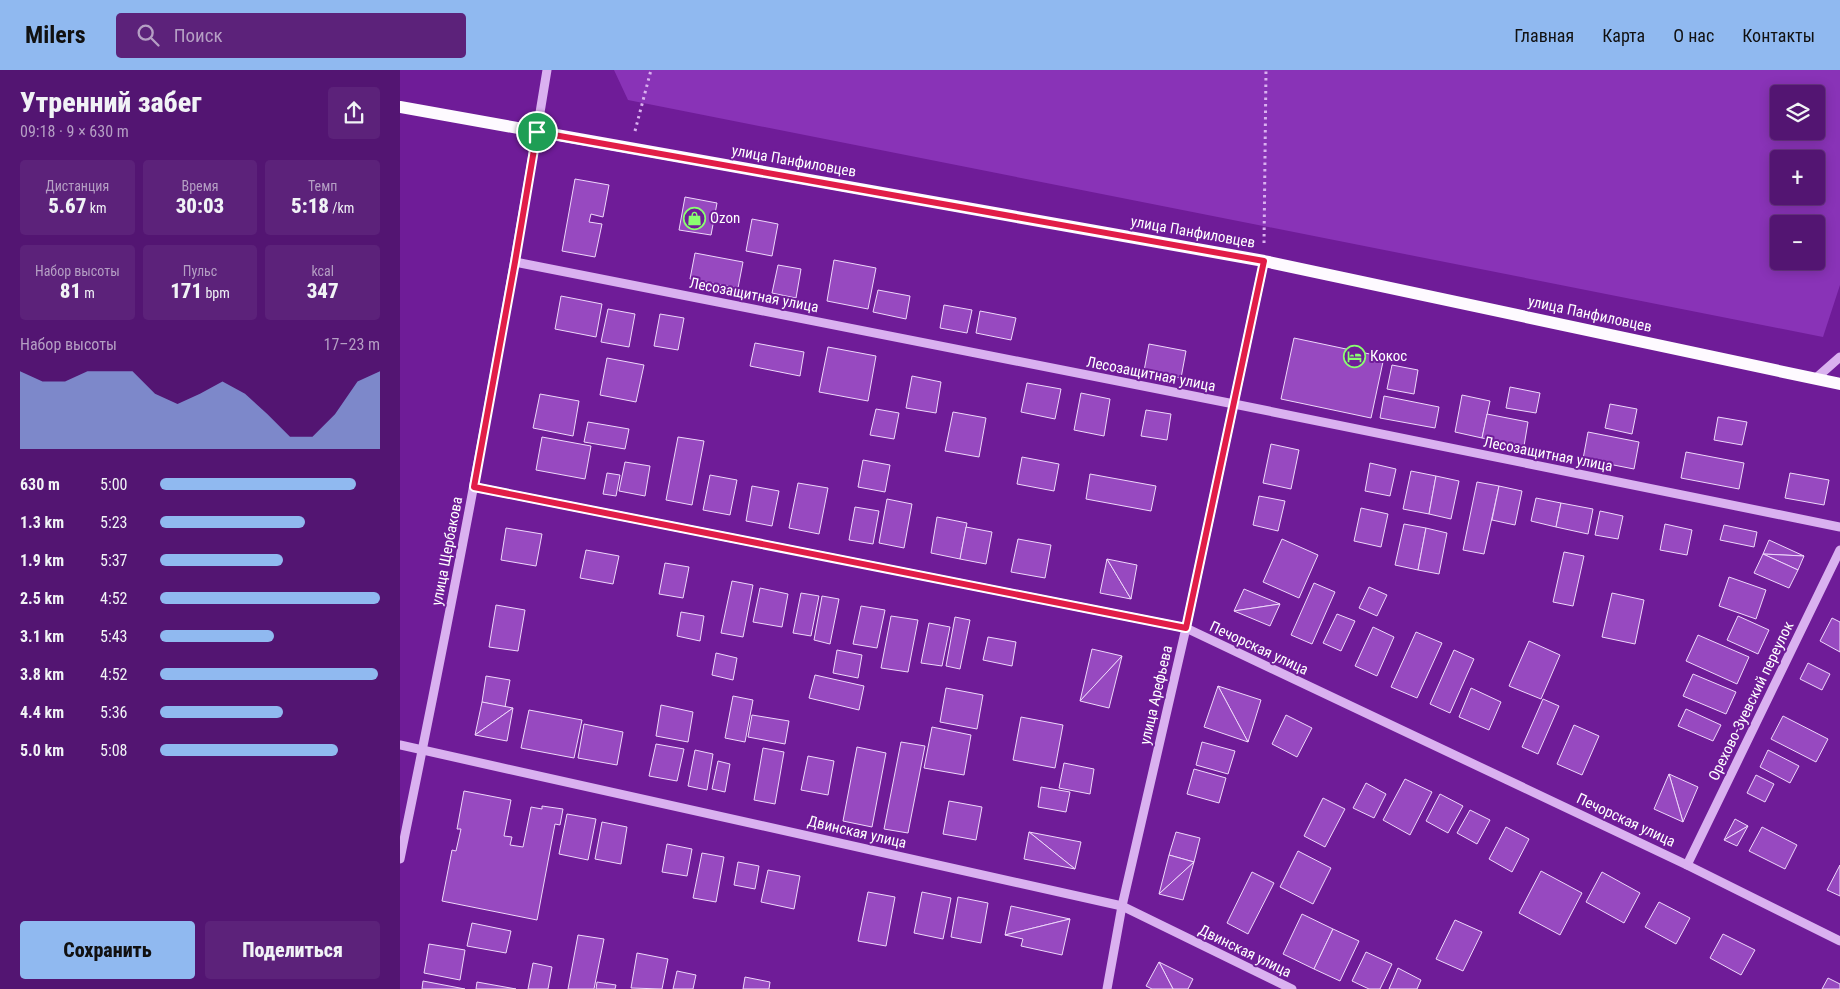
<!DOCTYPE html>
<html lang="ru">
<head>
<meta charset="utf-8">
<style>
  :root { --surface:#531572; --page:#5c227a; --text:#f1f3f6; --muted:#b59fc4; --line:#693484; --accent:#90b9f0 }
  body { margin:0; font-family:"Roboto Condensed",sans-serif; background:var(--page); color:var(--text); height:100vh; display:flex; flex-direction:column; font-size:19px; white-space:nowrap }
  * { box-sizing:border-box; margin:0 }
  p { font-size:16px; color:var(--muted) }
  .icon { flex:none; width:28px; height:28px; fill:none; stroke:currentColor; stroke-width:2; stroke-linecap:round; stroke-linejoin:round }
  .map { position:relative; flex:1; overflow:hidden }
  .panel { display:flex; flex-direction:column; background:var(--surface); width:400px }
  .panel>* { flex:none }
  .tools { position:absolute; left:1370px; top:15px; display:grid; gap:10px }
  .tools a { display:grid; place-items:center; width:55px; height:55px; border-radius:5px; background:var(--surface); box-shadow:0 2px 12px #0003,0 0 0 1px var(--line); font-size:25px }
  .pin { position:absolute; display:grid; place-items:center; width:42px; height:42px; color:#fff; margin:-21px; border:2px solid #fff; border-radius:50%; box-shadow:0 1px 5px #0007 }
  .round { display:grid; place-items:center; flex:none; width:52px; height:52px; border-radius:5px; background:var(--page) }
  .head { display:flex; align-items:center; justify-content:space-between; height:85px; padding:0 20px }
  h1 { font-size:28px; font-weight:800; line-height:38px }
  .metrics { display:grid; grid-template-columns:repeat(3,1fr); gap:8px; height:85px; padding:5px 20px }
  .metrics div { display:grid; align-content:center; border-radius:5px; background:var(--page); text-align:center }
  .metrics b { font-size:21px; font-weight:800 }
  .metrics small { font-size:14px; font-weight:400 }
  .metrics p { font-size:14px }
  .chart { height:140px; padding:10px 20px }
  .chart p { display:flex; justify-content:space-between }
  .chart svg { width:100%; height:90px; margin-top:5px; fill:var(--accent); opacity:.7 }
  .button { display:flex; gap:10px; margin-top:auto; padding:10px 20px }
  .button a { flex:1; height:58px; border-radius:5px; background:var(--accent); color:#111; font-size:20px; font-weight:800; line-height:58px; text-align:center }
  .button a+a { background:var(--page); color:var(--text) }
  ul { padding:0 20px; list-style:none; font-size:16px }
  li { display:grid; grid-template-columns:80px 60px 1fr; align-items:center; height:38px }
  li i { height:12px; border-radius:6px; background:var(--accent) }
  header { display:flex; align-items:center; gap:30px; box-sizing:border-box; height:70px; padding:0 25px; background:var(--accent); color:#111 }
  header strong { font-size:24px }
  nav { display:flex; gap:28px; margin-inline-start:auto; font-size:18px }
  .search { width:350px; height:45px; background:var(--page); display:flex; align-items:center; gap:12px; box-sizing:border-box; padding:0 18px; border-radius:5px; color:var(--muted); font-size:19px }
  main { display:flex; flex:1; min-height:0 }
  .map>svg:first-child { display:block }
</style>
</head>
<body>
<header>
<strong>Milers</strong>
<div class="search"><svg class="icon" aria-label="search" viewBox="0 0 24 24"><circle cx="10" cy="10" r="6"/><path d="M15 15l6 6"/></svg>Поиск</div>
<nav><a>Главная</a><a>Карта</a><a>О нас</a><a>Контакты</a></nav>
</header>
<main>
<section class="panel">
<div class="head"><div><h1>Утренний забег</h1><p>09:18 · 9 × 630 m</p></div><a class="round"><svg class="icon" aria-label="share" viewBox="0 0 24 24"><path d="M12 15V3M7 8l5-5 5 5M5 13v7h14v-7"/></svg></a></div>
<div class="metrics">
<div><p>Дистанция</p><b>5.67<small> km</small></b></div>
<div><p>Время</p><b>30:03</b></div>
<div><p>Темп</p><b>5:18<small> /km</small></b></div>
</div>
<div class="metrics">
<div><p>Набор высоты</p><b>81<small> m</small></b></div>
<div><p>Пульс</p><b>171<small> bpm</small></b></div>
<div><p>kcal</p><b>347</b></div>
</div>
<div class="chart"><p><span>Набор высоты</span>17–23 m</p>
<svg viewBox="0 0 160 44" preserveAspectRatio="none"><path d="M0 44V6L10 11L20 11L30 6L40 6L50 6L60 17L70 22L80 17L90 11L100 17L110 27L120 38L130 38L140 27L150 11L160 6V44z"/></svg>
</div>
<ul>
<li><b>630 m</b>5:00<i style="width:89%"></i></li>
<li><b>1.3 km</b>5:23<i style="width:66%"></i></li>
<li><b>1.9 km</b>5:37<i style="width:56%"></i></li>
<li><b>2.5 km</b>4:52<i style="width:100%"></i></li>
<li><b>3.1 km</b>5:43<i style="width:52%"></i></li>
<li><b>3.8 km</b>4:52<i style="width:99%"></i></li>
<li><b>4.4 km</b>5:36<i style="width:56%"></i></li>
<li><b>5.0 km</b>5:08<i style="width:81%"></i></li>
</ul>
<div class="button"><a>Сохранить</a><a>Поделиться</a></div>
</section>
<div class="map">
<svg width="1440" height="919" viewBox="0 0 1440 919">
  <rect width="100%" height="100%" fill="#6f1c98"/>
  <path fill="#8933b7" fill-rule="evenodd" d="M214 0H1440V215L1423 267 228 30ZM1379 24H1416V61H1379ZM1379 89H1416V126H1379ZM1379 154H1416V191H1379Z"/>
  <g fill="#9749c0" stroke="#efd8fb">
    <path d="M175 109 209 115 203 147 191 144 189 152 202 154 195 187 162 181Z"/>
    <path d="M285 127 317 133 311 165 279 160Z"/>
    <path d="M352 149 378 154 372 186 346 181Z"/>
    <path d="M295 183 343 192 338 218 290 209Z"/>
    <path d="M434 190 476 198 468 239 427 231Z"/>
    <path d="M378 195 401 199 396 228 372 223Z"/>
    <path d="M478 220 510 226 506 249 473 242Z"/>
    <path d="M161 226 202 234 196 267 155 259Z"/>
    <path d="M544 235 572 240 567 263 540 258Z"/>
    <path d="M208 239 235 244 229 277 201 272Z"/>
    <path d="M580 241 616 248 611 270 576 263Z"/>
    <path d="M260 244 284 248 278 280 254 276Z"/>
    <path d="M894 268 984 287 971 348 881 329Z"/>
    <path d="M355 273 404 282 400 306 350 296Z"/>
    <path d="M749 274 786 281 781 308 744 301Z"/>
    <path d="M428 277 476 286 468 331 419 322Z"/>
    <path d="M207 288 244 295 236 332 200 325Z"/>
    <path d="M992 295 1018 300 1014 324 987 319Z"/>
    <path d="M512 306 541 312 536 343 506 338Z"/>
    <path d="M627 313 661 319 655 349 621 342Z"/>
    <path d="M1110 317 1140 323 1136 343 1106 338Z"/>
    <path d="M681 323 710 329 704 366 674 360Z"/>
    <path d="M140 324 179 331 173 366 133 358Z"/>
    <path d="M1062 325 1090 331 1082 368 1055 362Z"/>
    <path d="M984 326 1039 337 1035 358 980 348Z"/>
    <path d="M1210 334 1237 339 1232 364 1205 358Z"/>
    <path d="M476 339 499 343 494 369 470 365Z"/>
    <path d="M746 340 771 344 767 370 741 366Z"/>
    <path d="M553 342 586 348 579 387 545 381Z"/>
    <path d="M1087 344 1128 352 1124 376 1082 368Z"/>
    <path d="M1318 347 1347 352 1342 375 1314 370Z"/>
    <path d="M188 352 229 359 225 379 184 372Z"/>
    <path d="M1188 362 1239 372 1234 399 1183 389Z"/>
    <path d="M142 367 191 376 185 409 136 400Z"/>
    <path d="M278 367 304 371 292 435 266 430Z"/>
    <path d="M871 374 899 380 891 419 863 413Z"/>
    <path d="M1286 382 1344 393 1339 419 1281 408Z"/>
    <path d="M622 387 659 394 654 421 617 414Z"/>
    <path d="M463 390 490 395 485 422 458 417Z"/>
    <path d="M225 392 250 396 245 426 219 421Z"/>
    <path d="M970 393 996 399 990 426 965 421Z"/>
    <path d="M1011 401 1036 406 1029 444 1003 439Z"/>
    <path d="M207 403 220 405 216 426 203 424Z"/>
    <path d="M1390 403 1429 410 1424 435 1385 428Z"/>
    <path d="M690 404 756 416 751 441 686 429Z"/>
    <path d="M310 405 337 410 330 445 303 440Z"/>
    <path d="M1036 406 1059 411 1051 449 1029 444Z"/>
    <path d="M1077 412 1099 416 1084 484 1063 480Z"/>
    <path d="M398 413 428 418 419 464 389 458Z"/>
    <path d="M352 416 379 421 372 456 346 451Z"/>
    <path d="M1099 416 1122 421 1115 455 1092 450Z"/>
    <path d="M859 426 885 431 878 461 853 455Z"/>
    <path d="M1136 428 1161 433 1156 457 1131 451Z"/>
    <path d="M487 429 512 434 504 478 479 473Z"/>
    <path d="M1161 433 1193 439 1188 464 1156 457Z"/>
    <path d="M455 437 479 441 473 474 449 470Z"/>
    <path d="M961 438 988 444 981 477 954 471Z"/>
    <path d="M1200 441 1223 446 1218 469 1195 465Z"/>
    <path d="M537 447 567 453 560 489 531 483Z"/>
    <path d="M1004 454 1026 458 1018 500 995 495Z"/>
    <path d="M1265 454 1292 460 1287 485 1260 480Z"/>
    <path d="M1324 455 1357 462 1354 477 1320 470Z"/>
    <path d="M566 457 592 462 586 494 560 489Z"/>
    <path d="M106 458 142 464 136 496 101 490Z"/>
    <path d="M1026 458 1047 463 1039 504 1018 500Z"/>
    <path d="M618 469 651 475 645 508 611 502Z"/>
    <path d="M882 469 918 485 899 528 863 512Z"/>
    <path d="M1369 470 1404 486 1363 484Z"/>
    <path d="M186 480 219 486 213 514 180 508Z"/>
    <path d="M1164 482 1184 486 1173 536 1153 532Z"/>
    <path d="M1363 484 1404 486 1398 500Z"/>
    <path d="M1363 484 1398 500 1389 518 1354 503Z"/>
    <path d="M707 489 731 529 700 523Z"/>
    <path d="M707 489 737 495 731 529Z"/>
    <path d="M265 493 289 497 283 528 259 524Z"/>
    <path d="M1329 507 1366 520 1356 549 1319 536Z"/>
    <path d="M332 511 353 515 343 567 321 563Z"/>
    <path d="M914 513 935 522 912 574 891 565Z"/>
    <path d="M969 517 987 525 977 546 959 538Z"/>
    <path d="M360 518 388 524 382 557 353 552Z"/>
    <path d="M844 519 880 534 834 541Z"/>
    <path d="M401 523 419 526 411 566 393 563Z"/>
    <path d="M1212 523 1244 530 1235 574 1202 567Z"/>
    <path d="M422 526 439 529 430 574 414 570Z"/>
    <path d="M880 534 870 556 834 541Z"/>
    <path d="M96 535 125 540 118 581 89 577Z"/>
    <path d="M461 536 485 540 477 578 453 574Z"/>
    <path d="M281 542 304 546 300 571 277 566Z"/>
    <path d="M937 544 955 551 941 581 923 573Z"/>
    <path d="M491 546 518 550 508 602 481 598Z"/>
    <path d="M1338 546 1369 560 1358 584 1327 570Z"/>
    <path d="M555 547 570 550 560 599 546 596Z"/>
    <path d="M1432 548 1440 552V582L1420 571Z"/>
    <path d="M529 553 550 557 542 596 521 593Z"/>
    <path d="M973 557 994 567 977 606 955 596Z"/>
    <path d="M1016 562 1042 573 1017 628 991 617Z"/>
    <path d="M1298 565 1349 587 1337 614 1286 591Z"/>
    <path d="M588 567 616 572 612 596 583 590Z"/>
    <path d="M1129 571 1160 585 1141 629 1109 616Z"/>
    <path d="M692 579 722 586 680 631Z"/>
    <path d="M437 580 462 585 458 608 433 603Z"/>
    <path d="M1054 580 1074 589 1050 643 1030 634Z"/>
    <path d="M316 583 337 588 333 610 312 605Z"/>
    <path d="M722 586 709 638 680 631Z"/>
    <path d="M1408 593 1430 604 1422 620 1400 609Z"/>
    <path d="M1293 604 1336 622 1326 644 1283 626Z"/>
    <path d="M415 605 464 616 459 640 409 628Z"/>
    <path d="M86 606 110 610 105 637 82 632Z"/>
    <path d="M818 616 861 630 848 672Z"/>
    <path d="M818 616 848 672 804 657Z"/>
    <path d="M546 618 583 625 577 659 540 652Z"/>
    <path d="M1071 618 1101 632 1089 660 1059 647Z"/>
    <path d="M333 626 353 630 345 672 325 668Z"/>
    <path d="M1143 629 1159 636 1138 684 1122 677Z"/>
    <path d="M82 632 113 638 75 665Z"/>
    <path d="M261 635 293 642 288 672 256 666Z"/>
    <path d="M113 638 107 671 75 665Z"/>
    <path d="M1286 639 1321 655 1313 671 1278 656Z"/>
    <path d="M129 640 182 650 174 688 121 678Z"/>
    <path d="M352 645 389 651 385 674 348 667Z"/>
    <path d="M886 645 912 658 897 687 872 674Z"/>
    <path d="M1383 646 1428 669 1416 692 1371 669Z"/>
    <path d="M621 647 663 655 655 698 613 690Z"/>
    <path d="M184 654 223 662 217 695 178 688Z"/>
    <path d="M1174 655 1199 666 1182 705 1157 694Z"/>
    <path d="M532 657 571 665 564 705 524 698Z"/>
    <path d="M501 672 525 676 508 763 484 759Z"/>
    <path d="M802 672 835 681 828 704 796 695Z"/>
    <path d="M256 674 284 679 277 711 249 706Z"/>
    <path d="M457 677 486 683 472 757 443 751Z"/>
    <path d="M363 678 384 682 375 734 354 730Z"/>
    <path d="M295 680 313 684 307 720 288 716Z"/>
    <path d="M1368 680 1399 696 1390 713 1360 697Z"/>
    <path d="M408 686 434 691 428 725 401 720Z"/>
    <path d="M318 691 330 694 325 722 312 719Z"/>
    <path d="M664 693 694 699 690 724 659 718Z"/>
    <path d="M794 699 826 708 819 733 787 724Z"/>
    <path d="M1269 704 1298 717 1283 752Z"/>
    <path d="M1269 704 1283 752 1254 739Z"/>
    <path d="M1356 705 1374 714 1365 732 1347 723Z"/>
    <path d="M1005 709 1032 722 1010 765 983 750Z"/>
    <path d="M966 713 986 724 974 748 953 738Z"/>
    <path d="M641 717 670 722 666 742 638 737Z"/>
    <path d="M64 721 111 730 104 766 112 767 110 775 123 777 131 737 142 739V736L163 739 160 755 155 754 137 850 42 831 52 780 56 781 61 759H57Z"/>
    <path d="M1040 724 1063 736 1048 763 1026 751Z"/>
    <path d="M923 728 945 739 925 777 904 766Z"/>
    <path d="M549 731 582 737 576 770 543 764Z"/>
    <path d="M1070 740 1090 750 1077 774 1057 763Z"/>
    <path d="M167 744 196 749 188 790 159 784Z"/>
    <path d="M1335 749 1348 756 1324 770Z"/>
    <path d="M202 752 227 757 221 794 195 789Z"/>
    <path d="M1348 756 1337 776 1324 770Z"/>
    <path d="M1106 757 1129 769 1112 802 1089 789Z"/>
    <path d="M1362 757 1397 775 1385 799 1349 781Z"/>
    <path d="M629 762 681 772 675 799Z"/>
    <path d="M629 762 675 799 624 789Z"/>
    <path d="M776 762 800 768 794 792 769 785Z"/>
    <path d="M267 774 292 779 287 806 262 802Z"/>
    <path d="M898 781 931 798 913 834 880 817Z"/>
    <path d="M302 783 324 787 316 832 293 828Z"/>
    <path d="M769 785 794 792 759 824Z"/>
    <path d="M338 792 359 796 355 819 334 815Z"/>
    <path d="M794 792 783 830 759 824Z"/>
    <path d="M1440 795V826L1427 820Z"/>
    <path d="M368 800 400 806 394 839 361 832Z"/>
    <path d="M1141 801 1182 823 1160 865 1119 843Z"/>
    <path d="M852 802 874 813 848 864 827 853Z"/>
    <path d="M1202 802 1240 823 1224 853 1186 832Z"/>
    <path d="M468 822 495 827 486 876 458 871Z"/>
    <path d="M522 822 551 828 543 869 514 863Z"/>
    <path d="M558 827 588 833 581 873 551 867Z"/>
    <path d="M1259 832 1290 848 1276 874 1245 857Z"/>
    <path d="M611 836 670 849 605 865Z"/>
    <path d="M902 844 933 859 914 899 883 884Z"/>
    <path d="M670 849 662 885 621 876 623 869 605 865Z"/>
    <path d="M1055 850 1082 862 1063 901 1036 889Z"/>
    <path d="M72 853 111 861 106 883 67 876Z"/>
    <path d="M933 859 959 871 940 911 914 899Z"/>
    <path d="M1323 864 1355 880 1341 905 1310 888Z"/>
    <path d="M178 865 204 869 194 919H168Z"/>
    <path d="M29 874 65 880 60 910 24 903Z"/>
    <path d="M966 882 992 894 980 919H969L952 911Z"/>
    <path d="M237 883 268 889 262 919 231 918Z"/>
    <path d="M759 892 793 909 788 919H773Z"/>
    <path d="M759 892 773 919H752L746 916Z"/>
    <path d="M133 893 152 897 148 919H128Z"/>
    <path d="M998 898 1021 910 1017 919H989Z"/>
    <path d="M277 901 296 905 293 919H273Z"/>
    <path d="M345 907 370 912 369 919H343Z"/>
    <path d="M1428 908 1440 914V919H1422Z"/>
    <path d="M23 911 65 919H22Z"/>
    <path d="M77 912 116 919H76Z"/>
    <path d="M197 912 216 915 215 919H196Z"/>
  </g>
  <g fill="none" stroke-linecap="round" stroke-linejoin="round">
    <g stroke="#dab1f0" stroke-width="3" stroke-dasharray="2.5 4" stroke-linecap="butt">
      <path d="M235 61 251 0"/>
      <path d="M864 173 866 0"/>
    </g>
    <g stroke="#dab1f0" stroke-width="9">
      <path d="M115 192 834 334 1440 457"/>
      <path d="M1415 309 1440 287"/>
      <path d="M74 417 786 558 1287 795 1440 871"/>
      <path d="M0 675 722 836 892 919"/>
      <path d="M0 789C54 527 104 264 147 0"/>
      <path d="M1287 795 1440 480"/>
      <path d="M707 919 722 836 786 558 864 191"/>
    </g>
    <path stroke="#fefaff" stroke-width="12" d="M0 37 864 191 1440 314"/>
  </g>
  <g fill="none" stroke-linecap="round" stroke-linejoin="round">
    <defs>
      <path id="route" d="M137 62 864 191 786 558 74 417 115 192Z"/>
    </defs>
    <use href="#route" stroke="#fff" stroke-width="10"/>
    <use href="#route" stroke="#e11d48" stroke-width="6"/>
  </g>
  <defs>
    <symbol id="shop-ring" viewBox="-11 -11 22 22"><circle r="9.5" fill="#6f1c98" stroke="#8aff70" stroke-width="1.5"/><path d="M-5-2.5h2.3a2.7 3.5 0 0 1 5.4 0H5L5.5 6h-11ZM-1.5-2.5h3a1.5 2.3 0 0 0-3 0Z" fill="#8aff70"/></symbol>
    <symbol id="hotel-ring" viewBox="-11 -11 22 22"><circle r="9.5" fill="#6f1c98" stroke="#8aff70" stroke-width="1.5"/><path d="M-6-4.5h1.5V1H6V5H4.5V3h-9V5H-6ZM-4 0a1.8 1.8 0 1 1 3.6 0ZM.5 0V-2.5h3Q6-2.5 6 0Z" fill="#8aff70"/></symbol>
  </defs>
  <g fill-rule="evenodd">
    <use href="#shop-ring" x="282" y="136" width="25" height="25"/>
    <use href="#hotel-ring" x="942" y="274" width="25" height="25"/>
  </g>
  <g text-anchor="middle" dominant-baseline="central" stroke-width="4" stroke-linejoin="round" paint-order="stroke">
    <g font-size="15" fill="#fff" stroke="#6f1c98">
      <text transform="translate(394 91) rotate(10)">улица Панфиловцев</text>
      <text transform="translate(793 162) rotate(10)">улица Панфиловцев</text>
      <text transform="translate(354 225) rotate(11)">Лесозащитная улица</text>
      <text transform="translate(1190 244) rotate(12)">улица Панфиловцев</text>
      <text transform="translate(751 304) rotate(11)">Лесозащитная улица</text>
      <text transform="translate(1148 384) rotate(11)">Лесозащитная улица</text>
      <text transform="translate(47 481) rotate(-79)">улица Щербакова</text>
      <text transform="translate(859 578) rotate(25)">Печорская улица</text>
      <text transform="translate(756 625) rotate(-77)">улица Арефьева</text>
      <text transform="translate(1351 631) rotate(-64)">Орехово-Зуевский переулок</text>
      <text transform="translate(1226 750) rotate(25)">Печорская улица</text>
      <text transform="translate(457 762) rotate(13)">Двинская улица</text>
      <text transform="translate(845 881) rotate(26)">Двинская улица</text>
    </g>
    <g font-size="15" fill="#fff" stroke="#6f1c98" text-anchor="start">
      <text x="310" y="148">Ozon</text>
      <text x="970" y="286">Кокос</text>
    </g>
  </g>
</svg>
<div class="tools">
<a><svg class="icon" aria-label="layers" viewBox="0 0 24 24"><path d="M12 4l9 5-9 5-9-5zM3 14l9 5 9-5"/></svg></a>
<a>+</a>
<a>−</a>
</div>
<div class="pin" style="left:137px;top:62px;background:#1e9e55"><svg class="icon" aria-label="arrive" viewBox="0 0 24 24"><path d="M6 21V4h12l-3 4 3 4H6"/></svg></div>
</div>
</main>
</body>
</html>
